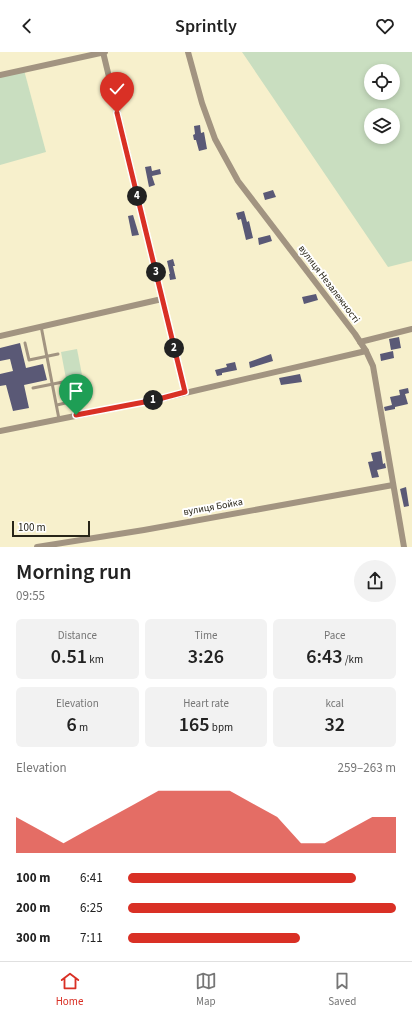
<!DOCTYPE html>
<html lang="en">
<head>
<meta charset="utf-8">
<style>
  :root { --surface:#fff; --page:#f2f2f2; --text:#222; --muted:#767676; --line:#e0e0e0; --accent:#d93025 }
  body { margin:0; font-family:"Source Sans 3",sans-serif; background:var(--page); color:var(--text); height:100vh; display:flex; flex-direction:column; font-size:15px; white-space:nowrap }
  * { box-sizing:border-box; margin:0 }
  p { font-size:13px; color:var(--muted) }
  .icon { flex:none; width:22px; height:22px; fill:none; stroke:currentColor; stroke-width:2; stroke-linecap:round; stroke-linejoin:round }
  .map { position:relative; height:495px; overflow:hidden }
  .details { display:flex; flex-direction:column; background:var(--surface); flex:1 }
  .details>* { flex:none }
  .buttons { position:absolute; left:364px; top:12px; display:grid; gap:8px }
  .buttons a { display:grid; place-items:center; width:36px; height:36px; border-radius:50%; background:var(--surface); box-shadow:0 2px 6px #0003; font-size:20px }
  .scale { position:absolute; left:12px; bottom:10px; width:78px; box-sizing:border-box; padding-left:4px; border:2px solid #282518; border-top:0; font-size:11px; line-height:14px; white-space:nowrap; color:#282518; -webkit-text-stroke:3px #fff; paint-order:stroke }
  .pin { position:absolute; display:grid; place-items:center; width:34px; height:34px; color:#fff; margin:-41px -17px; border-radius:50% 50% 50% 0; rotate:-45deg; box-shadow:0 0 4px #0007 }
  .pin .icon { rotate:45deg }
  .km { position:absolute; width:20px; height:20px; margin:-10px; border-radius:50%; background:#222; color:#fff; font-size:11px; line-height:20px; text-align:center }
  .round { display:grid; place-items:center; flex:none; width:42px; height:42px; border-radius:21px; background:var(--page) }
  .head { display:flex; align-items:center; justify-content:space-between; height:68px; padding:0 16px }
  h1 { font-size:22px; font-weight:600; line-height:30px }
  .metrics { display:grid; grid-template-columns:repeat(3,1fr); gap:6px; height:68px; padding:4px 16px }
  .metrics div { display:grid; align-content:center; border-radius:6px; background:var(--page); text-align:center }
  .metrics b { font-size:20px; font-weight:600 }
  .metrics small { font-size:11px; font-weight:400 }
  .metrics p { font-size:11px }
  .chart { height:112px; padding:8px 16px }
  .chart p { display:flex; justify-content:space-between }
  .chart svg { width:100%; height:72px; margin-top:4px; fill:var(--accent); opacity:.7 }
  ul { padding:0 16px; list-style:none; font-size:13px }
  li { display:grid; grid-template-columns:64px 48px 1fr; align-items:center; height:30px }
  li i { height:10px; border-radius:5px; background:var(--accent) }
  header { display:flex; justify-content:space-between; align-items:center; height:52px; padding:0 16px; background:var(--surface); font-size:18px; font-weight:600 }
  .tab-bar { display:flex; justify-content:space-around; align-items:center; height:56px; border-top:1px solid var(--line); background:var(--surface); font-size:11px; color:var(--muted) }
  .tab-bar a { display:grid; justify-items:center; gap:2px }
  .tab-bar .on { color:var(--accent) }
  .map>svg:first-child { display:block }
</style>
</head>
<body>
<header><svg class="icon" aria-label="back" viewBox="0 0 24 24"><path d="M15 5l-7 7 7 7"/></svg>Sprintly<svg class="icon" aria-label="heart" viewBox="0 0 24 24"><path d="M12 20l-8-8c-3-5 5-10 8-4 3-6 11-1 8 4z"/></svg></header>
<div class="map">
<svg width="412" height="495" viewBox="0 0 412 495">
  <rect width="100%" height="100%" fill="#f7f0cc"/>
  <g fill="#c9dec0" fill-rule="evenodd">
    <path d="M242 0H412V209L388 215ZM371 19H393V41H371ZM371 63H393V85H371Z"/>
    <path d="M24 18 46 100 0 113V24Z"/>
    <path d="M77 297 83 328 67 332 61 300Z"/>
  </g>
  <g fill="#5a5976">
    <path d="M200 73 201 81 204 80 207 97 199 99 196 88H194L193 83 195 82 194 74Z"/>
    <path d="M151 114 152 119 160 117 161 122 152 124 155 133 149 135 145 115Z"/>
    <path d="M273 138 276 145 265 148 263 141Z"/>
    <path d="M244 159 247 170 249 169 253 186 246 188 241 167 238 168 236 161Z"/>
    <path d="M133 163 139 183 132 184 128 164Z"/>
    <path d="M270 183 272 189 259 193 258 186Z"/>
    <path d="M173 207 175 214H173L176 227 170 228 169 222H170L167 209Z"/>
    <path d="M316 242 318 248 304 252 302 245Z"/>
    <path d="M399 285 401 296 391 298 389 287Z"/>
    <path d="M20 291 26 316 43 312 47 328 24 333 29 356 13 359 6 333 0 334V322L13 319 10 307 0 309V296Z"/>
    <path d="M393 299 394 306 381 309 380 302Z"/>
    <path d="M271 302 273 309 250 316 249 310Z"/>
    <path d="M235 310 237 318 222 321V323L217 324 215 318 227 315 226 312Z"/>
    <path d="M300 322 302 330 281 333 279 326Z"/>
    <path d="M408 336 409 341 405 342 408 352 395 355V357L385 359 384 355 392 353 390 345 400 343 399 338Z"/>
    <path d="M381 399 383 412 385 411 386 416 377 418 379 425 372 426 368 410 373 409 371 401Z"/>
    <path d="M406 435 409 454 404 455 400 437Z"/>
  </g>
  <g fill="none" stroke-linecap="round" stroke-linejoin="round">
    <g stroke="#a29481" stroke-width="3">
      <path d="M41 274 59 367"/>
      <path d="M25 291 29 308 58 302"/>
      <path d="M33 336 63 330"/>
      <path d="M57 353 78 348"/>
    </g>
    <g stroke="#a29481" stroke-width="6">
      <path d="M103 0 185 340"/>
      <path d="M188 0 202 51 215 87 238 129 355 282 366 299 373 314 404 495"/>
      <path d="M0 23 105 0"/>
      <path d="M0 284 162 247"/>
      <path d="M360 290 412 277"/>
      <path d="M0 379 155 348 366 299"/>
      <path d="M37 495 144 478 393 433"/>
    </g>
  </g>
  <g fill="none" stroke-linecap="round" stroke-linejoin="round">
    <defs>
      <path id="route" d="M76 363 155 348 185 340 117 61"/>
    </defs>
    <use href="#route" stroke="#fff" stroke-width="8"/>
    <use href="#route" stroke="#d93025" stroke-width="5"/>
  </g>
  <g text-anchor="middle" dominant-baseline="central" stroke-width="4" stroke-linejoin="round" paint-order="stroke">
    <g font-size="10" fill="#282518" stroke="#fff">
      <text transform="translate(329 232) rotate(53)">вулиця Незалежності</text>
      <text transform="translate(213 455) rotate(-10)">вулиця Бойка</text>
    </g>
  </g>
</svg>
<div class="buttons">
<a><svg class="icon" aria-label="locate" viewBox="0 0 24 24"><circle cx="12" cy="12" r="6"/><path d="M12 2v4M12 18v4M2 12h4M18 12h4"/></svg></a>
<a><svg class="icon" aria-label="layers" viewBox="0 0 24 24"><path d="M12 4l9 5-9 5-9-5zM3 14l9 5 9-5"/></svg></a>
</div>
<div class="scale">100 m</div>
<div class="pin" style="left:76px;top:363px;background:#1e9e55"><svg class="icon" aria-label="arrive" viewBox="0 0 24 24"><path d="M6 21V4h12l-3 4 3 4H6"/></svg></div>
<div class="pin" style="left:117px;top:61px;background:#d93025"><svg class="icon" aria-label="check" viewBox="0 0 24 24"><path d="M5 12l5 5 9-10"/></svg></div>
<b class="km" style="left:153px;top:348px">1</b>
<b class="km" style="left:174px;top:296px">2</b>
<b class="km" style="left:156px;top:220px">3</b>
<b class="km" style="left:137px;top:144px">4</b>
</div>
<section class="details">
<div class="head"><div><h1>Morning run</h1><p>09:55</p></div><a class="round"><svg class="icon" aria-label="share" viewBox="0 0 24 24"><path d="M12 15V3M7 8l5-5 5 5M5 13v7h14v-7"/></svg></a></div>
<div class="metrics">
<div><p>Distance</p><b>0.51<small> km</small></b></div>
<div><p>Time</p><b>3:26</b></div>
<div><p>Pace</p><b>6:43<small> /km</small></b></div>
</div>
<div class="metrics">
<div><p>Elevation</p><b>6<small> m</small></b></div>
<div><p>Heart rate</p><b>165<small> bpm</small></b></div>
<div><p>kcal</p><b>32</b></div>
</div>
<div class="chart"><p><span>Elevation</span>259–263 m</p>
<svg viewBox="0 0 160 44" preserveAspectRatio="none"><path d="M0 44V22L10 30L20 38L30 30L40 22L50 14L60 6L70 6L80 6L90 6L100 14L110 22L120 38L130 38L140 30L150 22L160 22V44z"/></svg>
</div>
<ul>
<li><b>100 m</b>6:41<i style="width:85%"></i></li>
<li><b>200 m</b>6:25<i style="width:100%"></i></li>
<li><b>300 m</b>7:11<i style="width:64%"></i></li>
</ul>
</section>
<nav class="tab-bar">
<a class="on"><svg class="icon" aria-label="home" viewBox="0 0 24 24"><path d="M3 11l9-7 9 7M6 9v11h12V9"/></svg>Home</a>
<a><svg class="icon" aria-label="map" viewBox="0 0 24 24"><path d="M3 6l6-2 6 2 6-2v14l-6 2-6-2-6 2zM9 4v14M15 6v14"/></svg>Map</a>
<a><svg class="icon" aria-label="saved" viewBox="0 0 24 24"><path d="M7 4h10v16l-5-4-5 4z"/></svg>Saved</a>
</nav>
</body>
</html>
